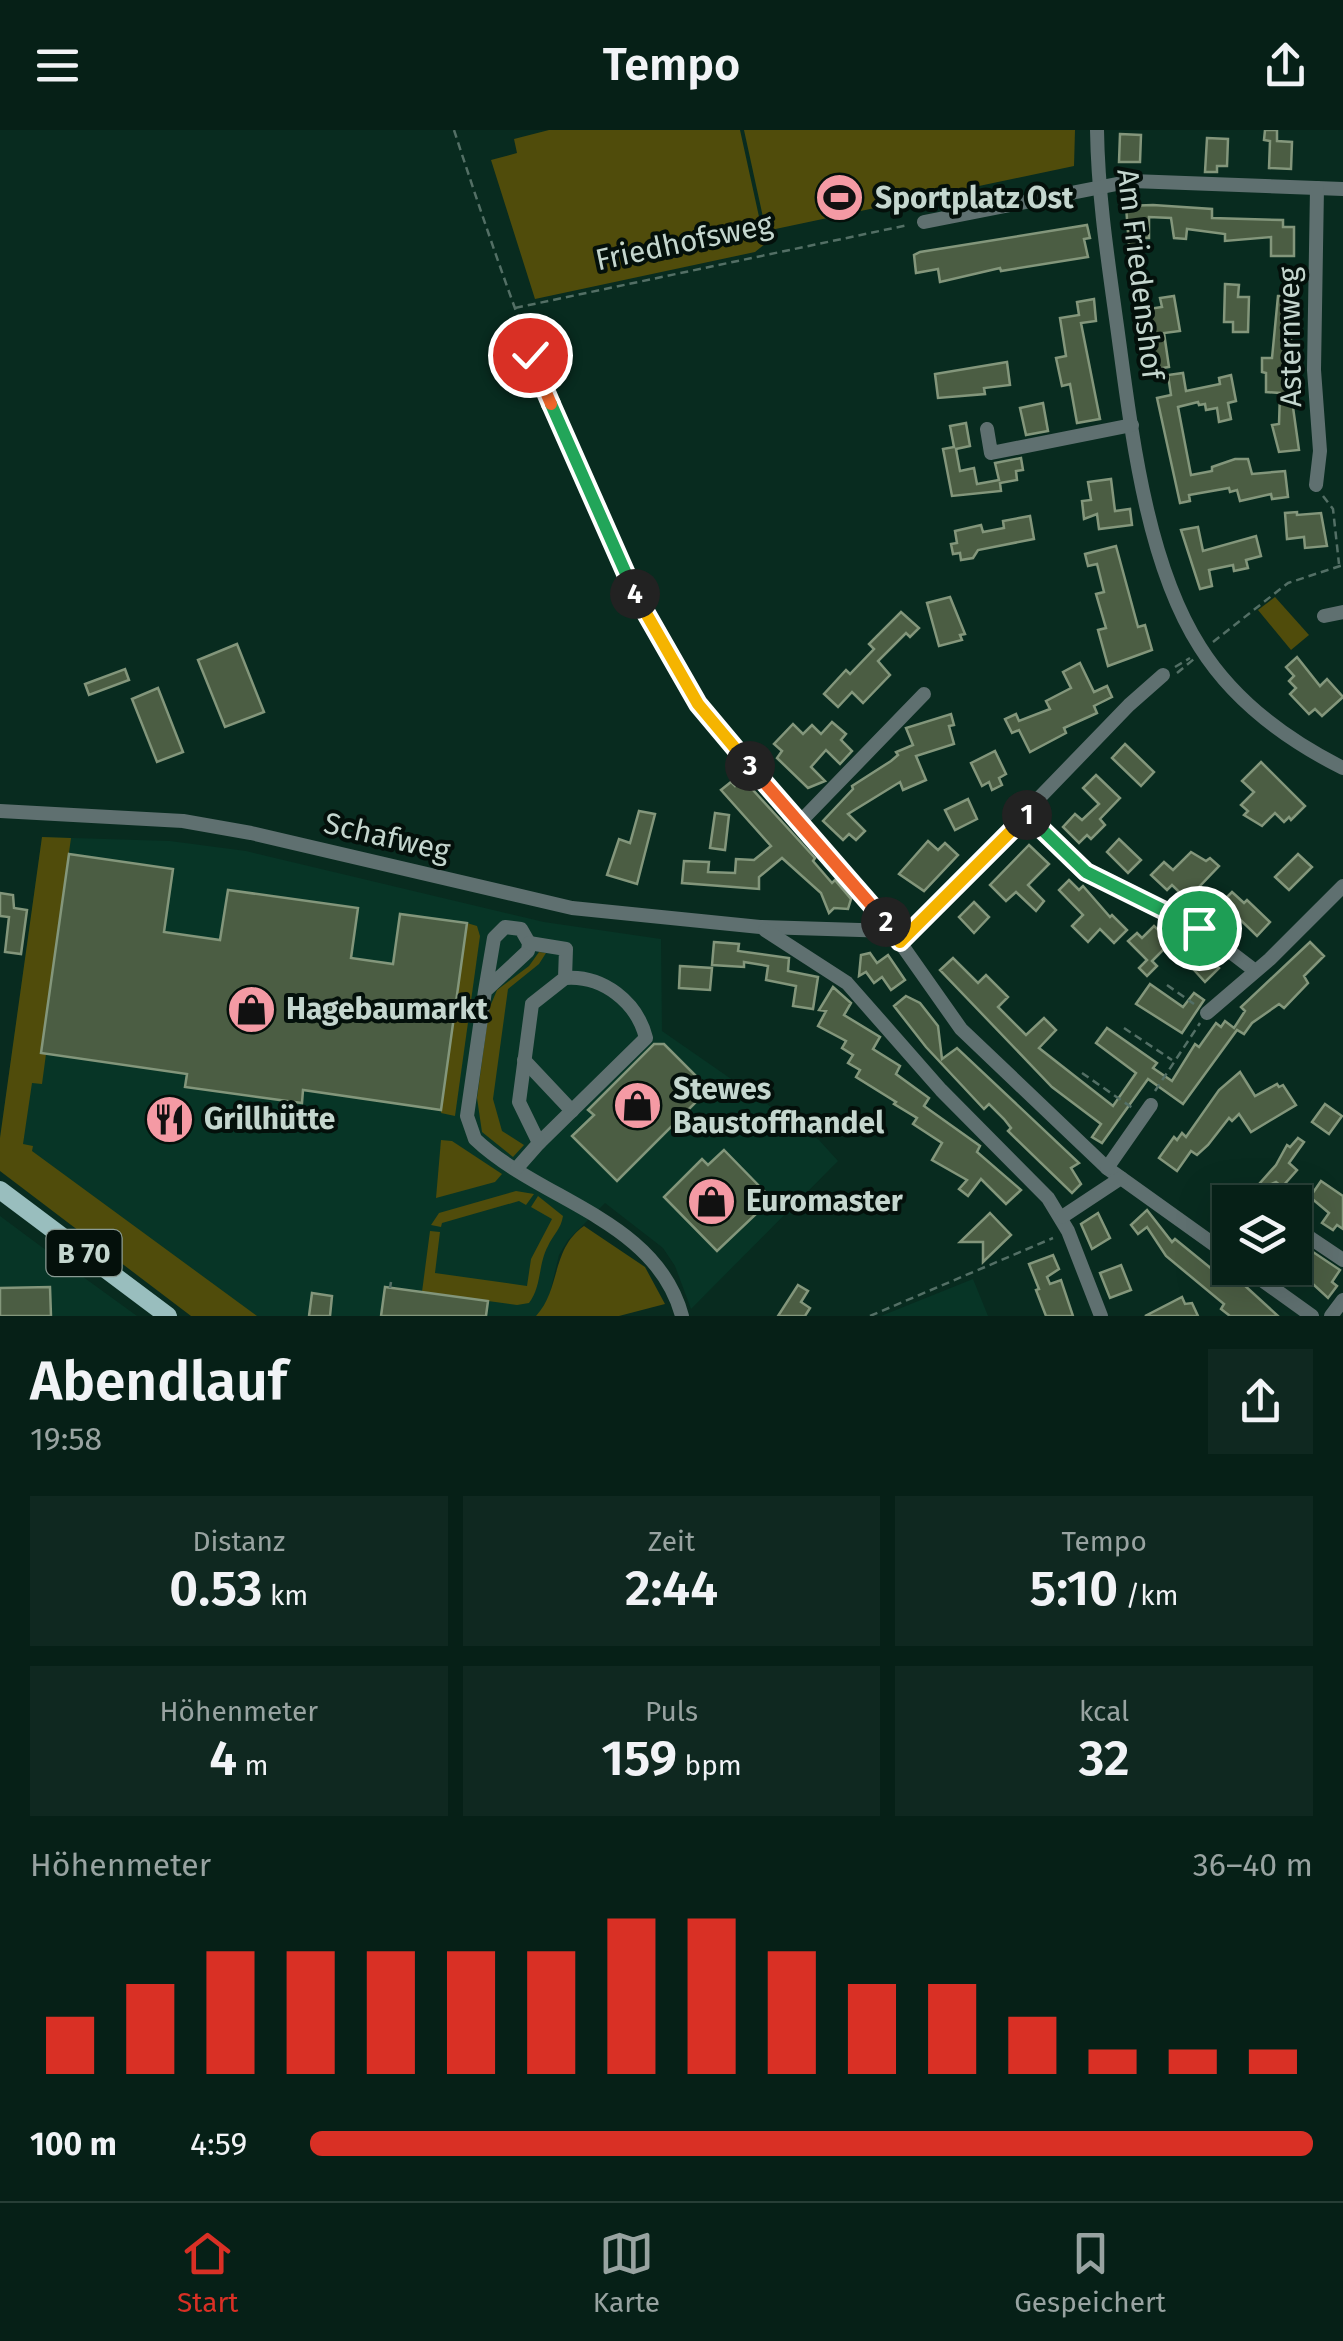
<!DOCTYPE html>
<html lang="de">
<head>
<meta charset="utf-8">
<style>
  :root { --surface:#062017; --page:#0f2820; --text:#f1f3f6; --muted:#98a3a1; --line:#273e36; --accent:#d93025 }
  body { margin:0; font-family:"Fira Sans",sans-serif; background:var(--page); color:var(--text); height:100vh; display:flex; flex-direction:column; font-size:38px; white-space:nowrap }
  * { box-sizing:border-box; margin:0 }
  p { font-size:32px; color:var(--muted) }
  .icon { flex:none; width:55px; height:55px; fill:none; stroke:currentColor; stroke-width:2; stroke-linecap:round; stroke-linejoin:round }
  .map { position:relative; height:1186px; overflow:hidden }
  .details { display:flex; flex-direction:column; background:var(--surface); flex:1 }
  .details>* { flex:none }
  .fabs { position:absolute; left:1212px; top:1055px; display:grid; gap:20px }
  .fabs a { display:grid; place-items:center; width:100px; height:100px; border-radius:0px; background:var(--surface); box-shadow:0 10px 40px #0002,0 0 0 2px var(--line); font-size:50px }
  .pin { position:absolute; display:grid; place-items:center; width:85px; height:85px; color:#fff; margin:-42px; border:5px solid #fff; border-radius:50%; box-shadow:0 2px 10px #0007 }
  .km { position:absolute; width:50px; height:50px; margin:-25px; border-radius:50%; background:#222; color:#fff; font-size:28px; line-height:50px; text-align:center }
  .round { display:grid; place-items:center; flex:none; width:105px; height:105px; border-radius:0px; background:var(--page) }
  .head { display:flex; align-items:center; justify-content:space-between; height:170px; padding:0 30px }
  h1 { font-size:55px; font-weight:600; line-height:75px }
  .figures { display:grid; grid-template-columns:repeat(3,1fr); gap:15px; height:170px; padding:10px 30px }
  .figures div { display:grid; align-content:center; border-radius:0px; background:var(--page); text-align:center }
  .figures b { font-size:50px; font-weight:600 }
  .figures small { font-size:28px; font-weight:400 }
  .figures p { font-size:28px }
  .chart { height:280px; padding:20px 30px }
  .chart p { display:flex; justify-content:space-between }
  .chart svg { width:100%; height:180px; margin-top:10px; stroke:var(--accent); stroke-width:6 }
  ul { padding:0 30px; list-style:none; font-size:32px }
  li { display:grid; grid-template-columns:160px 120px 1fr; align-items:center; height:75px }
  li i { height:25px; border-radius:12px; background:var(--accent) }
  header { display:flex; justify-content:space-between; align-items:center; height:130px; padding:0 30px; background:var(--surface); font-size:45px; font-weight:600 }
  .tab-bar { display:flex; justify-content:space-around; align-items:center; height:140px; border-top:2px solid var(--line); background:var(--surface); font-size:28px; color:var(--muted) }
  .tab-bar a { display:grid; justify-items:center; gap:5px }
  .tab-bar .current { color:var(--accent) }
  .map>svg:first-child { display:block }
</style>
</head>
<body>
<header><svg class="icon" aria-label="menu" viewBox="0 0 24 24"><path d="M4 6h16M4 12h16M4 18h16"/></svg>Tempo<svg class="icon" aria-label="share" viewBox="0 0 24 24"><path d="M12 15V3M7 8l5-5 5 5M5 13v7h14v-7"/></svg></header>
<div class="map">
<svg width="1343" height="1186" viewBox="0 0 1343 1186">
  <rect width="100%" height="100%" fill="#082b1f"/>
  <g fill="#073526">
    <path d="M42 707 170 711 246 721 544 792 661 809 662 901 819 1010 838 1031 691 1179 675 1136 663 1118 605 1073 568 1110 559 1125 547 1175 536 1186H201L0 1008Z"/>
    <path d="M0 1086 39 1115 137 1186H0Z"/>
    <path d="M973 1149 988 1186H881Z"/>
  </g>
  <g fill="#504c0b">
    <path d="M549 0H740L765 114 755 122 535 169 491 30 517 23 514 9Z"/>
    <path d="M744 0H1075L1074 36 766 101Z"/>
    <path d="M1275 467 1309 505 1291 520 1258 480Z"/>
    <path d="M42 707 71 708 41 923 46 924 42 954 32 953 23 1014 33 1016 32 1021 257 1186H191L0 1041V1008Z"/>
    <path d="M467 793 477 796 480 806 455 986 441 983Z"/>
    <path d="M539 822 546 823 539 834 508 859 493 969 502 1001 524 1015 513 1027 482 1002 477 968 489 879 497 860 529 836Z"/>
    <path d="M441 1010 452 1011 502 1044 495 1052 436 1068Z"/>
    <path d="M516 1061 534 1064 526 1075 519 1071 442 1093 441 1097 431 1095 439 1083Z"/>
    <path d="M538 1066 563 1086C561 1099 553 1105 548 1116 538 1134 542 1156 529 1173L517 1175 422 1162 430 1101 440 1102 435 1143 527 1156 531 1129 552 1089 531 1077Z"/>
    <path d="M584 1096 645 1137 665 1174 619 1186H536C561 1159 551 1119 584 1096Z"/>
  </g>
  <g fill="#4b5d43" stroke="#83967b" stroke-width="2.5">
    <path d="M1265 0H1277V11L1292 12 1291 39 1269 38 1270 11 1264 10Z"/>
    <path d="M1120 4 1141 5 1140 32H1119Z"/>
    <path d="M1207 8 1228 9 1227 36H1217V42H1205Z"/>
    <path d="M1153 75 1212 79V88L1283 90V97H1294V126H1271V107L1225 111V104L1187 99 1186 109 1174 108 1171 88 1149 87V108H1141L1142 128 1130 129 1126 76Z"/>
    <path d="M1087 95 1090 108 1084 109 1088 127 1001 141 1000 138 940 152 938 139 916 143 914 125 920 122Z"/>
    <path d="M1225 154 1239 155 1238 167H1249L1248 202H1233V192H1224Z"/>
    <path d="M1174 166 1180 201 1164 203 1169 237 1150 240 1147 220 1141 221 1135 181 1162 177 1160 168Z"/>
    <path d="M1278 166H1291L1290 178H1293L1289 242 1294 243 1291 263 1299 320 1279 322 1272 295 1279 294 1280 263 1266 262V243L1262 242V228H1272Z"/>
    <path d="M1094 169 1096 191 1081 193 1100 289 1077 293 1070 254 1062 256 1056 228 1066 226 1060 188 1079 185 1077 172Z"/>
    <path d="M1007 232 1010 255 984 258 985 264 938 268 935 244Z"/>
    <path d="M1183 243 1186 261 1220 254 1219 248 1231 245 1236 271 1228 273 1231 289 1219 292 1217 278 1206 280 1205 274 1199 275 1198 272 1178 277 1191 345 1212 341V337L1235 329H1248L1252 344 1285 341 1288 367 1272 369 1271 364 1240 371 1237 360 1230 362 1229 358 1189 365 1190 371 1180 373 1157 268 1171 265 1168 245Z"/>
    <path d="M1043 273 1048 301 1026 305 1020 278Z"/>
    <path d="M966 293 970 316 956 319 960 341 974 338 977 354 999 350 995 333 1021 328 1023 340 1016 341 1017 350 1000 353 1001 361 952 366 943 319 954 317 950 296Z"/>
    <path d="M1111 349 1115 381 1130 379 1132 395 1099 399 1097 384 1084 389 1082 371 1091 370 1088 352Z"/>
    <path d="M1297 382V385L1321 383 1327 416 1305 418 1304 407 1287 409 1285 383Z"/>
    <path d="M1030 386 1034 409 978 420 973 428 961 430 960 423 953 424 951 414 957 413 955 401 981 395 983 402 1004 398 1003 391Z"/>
    <path d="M1198 397 1203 421 1256 406 1261 426 1246 430 1248 438 1234 441 1233 435 1209 440 1212 456 1200 459 1181 400Z"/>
    <path d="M1116 416 1138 497 1145 495 1152 520 1108 536 1098 500 1106 498 1096 464 1104 462 1097 434 1088 436 1085 424Z"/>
    <path d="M950 467 965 504 960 505 962 510 939 516 927 473Z"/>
    <path d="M901 482 919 498 910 507 906 503 878 531 890 545 863 573 852 562 838 577 824 564 846 540 850 544 874 519 869 514Z"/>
    <path d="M237 514 264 582 225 597 198 530Z"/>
    <path d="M1297 527 1320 556 1327 549 1343 567 1322 586 1315 579 1309 584 1290 564 1296 558 1289 551 1294 546 1286 537Z"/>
    <path d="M1080 533 1094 562 1107 556 1112 567 1094 576 1097 583 1064 598 1066 603 1030 622 1019 600 1012 603 1005 589 1016 584 1019 591 1050 579 1046 571 1071 558 1063 542Z"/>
    <path d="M125 539 129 550 89 565 85 554Z"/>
    <path d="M158 558 183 622 157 632 132 569Z"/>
    <path d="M951 584 954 595 949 596 954 614 916 626 926 650 903 660 900 652 848 684 865 701 856 710 849 704 843 710 823 691 853 659 852 656 891 631 898 625 896 622 913 615 906 598Z"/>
    <path d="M832 592 846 604 841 610 852 621 840 634 826 620 811 637 825 651 808 658 777 628 782 621 774 614 793 594 803 604 812 595 821 604Z"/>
    <path d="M1125 614 1154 642 1141 656 1112 628Z"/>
    <path d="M995 621 1006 644 999 648 1002 655 992 660 989 652 982 656 971 633Z"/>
    <path d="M1261 632 1305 676 1291 690 1289 687 1284 692 1275 683 1262 696 1244 685 1248 681 1241 675 1254 662 1242 651Z"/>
    <path d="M1096 645 1120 668 1100 689 1105 695 1091 709 1087 705 1079 713 1063 697 1075 684 1082 690 1099 674 1083 658Z"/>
    <path d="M743 649 815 728 813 731 832 753 835 750 851 769 848 779 834 778 829 783 821 763 782 728 759 747V759L682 753 684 731 709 732 708 742 735 743 736 729 754 730 771 716 721 660 731 652 735 656Z"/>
    <path d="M968 669 977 689 955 700 945 680Z"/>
    <path d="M639 681 655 684 637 754 607 745 619 709 630 713Z"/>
    <path d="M715 683 729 685 725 720 710 718Z"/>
    <path d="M1119 709 1141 730 1128 743 1107 722Z"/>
    <path d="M928 711 938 720 945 713 958 725 924 761 899 744Z"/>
    <path d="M1029 715 1049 734 1028 755 1044 771 1036 781 1016 762 1006 771 990 755Z"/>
    <path d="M1191 722 1206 731 1210 728 1219 736 1200 756 1213 769 1200 782 1172 755 1167 760 1151 745 1164 732 1173 740Z"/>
    <path d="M69 724 173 739 164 802 220 810 228 760 358 778 351 828 393 834 400 784 467 793 441 980 303 960 302 973 185 957 187 944 41 923Z"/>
    <path d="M1298 724 1312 737 1289 760 1275 747Z"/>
    <path d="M1069 750 1079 760 1083 756 1110 787 1112 785 1127 800 1114 813 1100 799 1088 812 1072 796 1083 785 1059 760Z"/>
    <path d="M1232 762 1244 773 1247 770 1270 792 1257 806 1222 772Z"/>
    <path d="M0 763 13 765 14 778 27 780 21 824 5 822 9 787 0 786Z"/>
    <path d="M974 772 989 787 974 803 959 787Z"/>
    <path d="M1154 796 1171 812 1152 831 1157 836 1147 846 1139 838 1147 830 1128 811 1137 803 1142 808Z"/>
    <path d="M1184 810 1219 838 1205 852 1175 819Z"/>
    <path d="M714 812 739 814 738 821 789 828 788 841 818 847 813 879 793 876 796 856 766 850 768 836 744 832V837L712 835Z"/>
    <path d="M1310 812 1324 826 1304 846 1308 853 1284 878 1279 874 1252 893 1244 904 1237 900 1183 974 1148 949 1102 1013 1092 1007 1101 994 1052 957 940 840 953 828 978 853 986 845 1008 867 998 877 1026 905 1044 888 1056 900 1039 918 1113 976 1136 943 1096 913 1107 898 1157 933 1153 938 1172 951 1195 914 1199 917 1216 893 1221 897 1225 891 1234 898 1245 881 1241 877Z"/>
    <path d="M870 823 877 833 888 825 905 850 891 860 882 847 874 853 866 842 859 846 861 825Z"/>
    <path d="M680 836 712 838 710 860 679 858Z"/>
    <path d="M1150 854 1183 877 1194 863 1204 870 1182 903 1136 874Z"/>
    <path d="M833 857 851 873 844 885 880 907 873 919 900 936 896 944 929 968 924 976 980 1016 977 1022 1021 1060 1006 1074 981 1049 968 1066 959 1059 967 1050 932 1030 942 1013 913 994 917 988 894 974 896 972 856 947 860 940 848 933 853 925 842 918 846 911 818 896 826 881 819 880Z"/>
    <path d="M906 866 920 873 938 896 942 929 957 918 1079 1033 1071 1038 1081 1054 1072 1063 1008 1001 1011 998 1004 989 989 974 984 979 926 917 894 876Z"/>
    <path d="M654 914H664L709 959 617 1051 572 1006 594 985 588 980Z"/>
    <path d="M1240 942 1255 966 1277 954 1279 957 1283 955 1296 975 1251 1002 1239 984 1232 991 1229 988 1208 1015 1197 1025 1191 1021 1177 1041 1159 1028 1174 1007 1177 1010 1182 1003 1186 1007 1219 960Z"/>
    <path d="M1325 974 1342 986 1329 1004 1312 992Z"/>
    <path d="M160 977 180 980 177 1001 157 998Z"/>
    <path d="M1298 1008 1304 1012 1289 1033 1297 1040 1282 1057 1276 1052 1252 1062 1276 1035 1287 1015 1290 1017Z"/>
    <path d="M724 1020 764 1061 748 1076 756 1084 717 1121 664 1067 702 1029 708 1035Z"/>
    <path d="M1321 1051 1343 1066V1099L1337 1095 1333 1100 1322 1093 1329 1083 1310 1067Z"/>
    <path d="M1147 1080 1172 1112 1175 1109 1213 1140 1219 1132 1278 1186H1230L1221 1179 1224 1174 1166 1126 1147 1097 1138 1104 1131 1095Z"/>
    <path d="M990 1083 1011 1105 983 1132V1112H960Z"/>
    <path d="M1098 1083 1110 1108 1092 1119 1081 1094Z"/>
    <path d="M1295 1110 1340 1140 1332 1152 1337 1156 1328 1168 1313 1154 1289 1140 1295 1138Z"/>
    <path d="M1053 1125 1059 1139 1047 1147 1050 1154 1061 1150 1073 1186H1046L1036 1160 1039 1159 1029 1134Z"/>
    <path d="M1121 1135 1131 1160 1110 1168 1100 1143Z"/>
    <path d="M798 1155 808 1161 801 1172 810 1178 805 1186H778Z"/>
    <path d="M50 1157 51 1186H0V1158Z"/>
    <path d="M385 1157 488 1171 486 1186H381Z"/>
    <path d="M312 1163 332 1166 330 1186H309Z"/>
    <path d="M1182 1167 1185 1174 1192 1173 1198 1186H1145Z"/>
  </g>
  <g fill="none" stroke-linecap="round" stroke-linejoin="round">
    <g stroke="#536f65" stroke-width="2.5" stroke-dasharray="8 5" stroke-linecap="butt">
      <path d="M454 0C492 117 532 231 580 344 622 443 669 541 738 623"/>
      <path d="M515 178 908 95"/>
      <path d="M1323 366 1333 379 1339 434"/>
      <path d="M1213 512 1288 453 1343 435"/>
      <path d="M1175 537 1190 528"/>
      <path d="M1177 543 1194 529"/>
      <path d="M1167 855 1194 874"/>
      <path d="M1124 898 1172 930"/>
      <path d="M1082 943 1134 979"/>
      <path d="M1155 961 1200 893"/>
      <path d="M390 1158 391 1152"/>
      <path d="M870 1186 1053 1108"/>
    </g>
    <g stroke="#5f7070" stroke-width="14">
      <path d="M1097 0C1098 66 1108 131 1117 196 1131 297 1145 431 1200 517 1234 571 1287 610 1343 638"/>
      <path d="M924 92 1132 51 1343 59"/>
      <path d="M987 299 991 323 1132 295"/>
      <path d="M1316 355 1320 321 1314 240 1317 58"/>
      <path d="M1324 486 1343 482"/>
      <path d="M746 631 873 774 961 899 1107 1038 1230 1126"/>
      <path d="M0 681 183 691 251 703 572 778 760 797 892 801"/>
      <path d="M1025 683 1086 742 1199 798 1254 840"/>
      <path d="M800 692 924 564"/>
      <path d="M765 800 847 853 941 960 1048 1068 1068 1101 1101 1186"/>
      <path d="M900 812 1129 575 1163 545"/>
      <path d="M485 861 528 821 529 813 521 799 505 797 494 808 485 861 467 986 475 1009C540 1071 656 1089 682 1186"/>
      <path d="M1207 883 1270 829 1343 756"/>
      <path d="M524 930 572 981"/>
      <path d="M539 1013 646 908C637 872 603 845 565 848"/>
      <path d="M517 1038 539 1013 519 972 532 874 565 848 566 819 529 813"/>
      <path d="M1107 1038 1151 975"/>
      <path d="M1062 1087 1121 1048"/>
      <path d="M1300 1101 1343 1130"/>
      <path d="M1245 1138 1312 1186"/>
      <path d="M1331 1186 1343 1170"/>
    </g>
    <path stroke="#99bebe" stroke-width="18" d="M0 1060 168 1186"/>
  </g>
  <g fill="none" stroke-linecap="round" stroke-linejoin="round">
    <defs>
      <path id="split-1" d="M1027 685 1086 742 1199 798"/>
      <path id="split-2" d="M886 792 900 812 1027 685"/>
      <path id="split-3" d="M750 636 886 792"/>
      <path id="split-4" d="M635 464 698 574 750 636"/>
      <path id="split-5" d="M551 274 635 464"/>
      <path id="split-6" d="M530 225 551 274"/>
    </defs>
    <use href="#split-1" stroke="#fff" stroke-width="20"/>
    <use href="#split-2" stroke="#fff" stroke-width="20"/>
    <use href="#split-3" stroke="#fff" stroke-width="20"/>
    <use href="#split-4" stroke="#fff" stroke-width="20"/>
    <use href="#split-5" stroke="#fff" stroke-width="20"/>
    <use href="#split-6" stroke="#fff" stroke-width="20"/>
    <use href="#split-1" stroke="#22a559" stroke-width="12"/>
    <use href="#split-2" stroke="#f5b400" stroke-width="12"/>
    <use href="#split-3" stroke="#f0652b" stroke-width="12"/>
    <use href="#split-4" stroke="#f5b400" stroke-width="12"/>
    <use href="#split-5" stroke="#22a559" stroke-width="12"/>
    <use href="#split-6" stroke="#f0652b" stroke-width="12"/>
  </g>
  <defs>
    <symbol id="stadium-disc" viewBox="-11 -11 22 22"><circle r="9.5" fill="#f49aa4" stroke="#04100b"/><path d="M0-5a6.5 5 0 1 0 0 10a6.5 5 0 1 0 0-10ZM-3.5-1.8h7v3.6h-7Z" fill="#111"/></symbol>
    <symbol id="shop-disc" viewBox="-11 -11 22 22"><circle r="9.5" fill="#f49aa4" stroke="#04100b"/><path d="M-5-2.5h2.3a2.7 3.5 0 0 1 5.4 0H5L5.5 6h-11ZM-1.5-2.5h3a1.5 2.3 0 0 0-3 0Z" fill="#111"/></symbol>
    <symbol id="restaurant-disc" viewBox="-11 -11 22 22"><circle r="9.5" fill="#f49aa4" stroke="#04100b"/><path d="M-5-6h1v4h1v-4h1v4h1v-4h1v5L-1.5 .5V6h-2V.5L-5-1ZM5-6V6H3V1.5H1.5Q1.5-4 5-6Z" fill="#111"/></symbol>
  </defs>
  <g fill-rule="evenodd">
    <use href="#stadium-disc" x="812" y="40" width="55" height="55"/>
    <use href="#shop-disc" x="224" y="852" width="55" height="55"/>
    <use href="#shop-disc" x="610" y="948" width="55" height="55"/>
    <use href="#restaurant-disc" x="142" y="962" width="55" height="55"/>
    <use href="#shop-disc" x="684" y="1044" width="55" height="55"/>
  </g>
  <g text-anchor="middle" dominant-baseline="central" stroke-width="8" stroke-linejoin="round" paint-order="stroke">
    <rect fill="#04100b" stroke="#8a9b94" stroke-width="2.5" x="46.5" y="1100" width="75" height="46" rx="8"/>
    <g font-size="28" font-weight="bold" fill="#c4d6ce">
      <text x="84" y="1123">B 70</text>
    </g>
    <g font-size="30" font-weight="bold" fill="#c4d6ce" stroke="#04100b" text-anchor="start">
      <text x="875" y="68">Sportplatz Ost</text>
      <text x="286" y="879">Hagebaumarkt</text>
      <text x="673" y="959">Stewes<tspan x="673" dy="34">Baustoffhandel</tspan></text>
      <text x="204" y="989">Grillhütte</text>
      <text x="746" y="1071">Euromaster</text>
    </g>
    <g font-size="30" fill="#c4d6ce" stroke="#04100b">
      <text transform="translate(684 112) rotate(-12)">Friedhofsweg</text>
      <text transform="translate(1140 144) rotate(83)">Am Friedenshof</text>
      <text transform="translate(1290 207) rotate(-91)">Asternweg</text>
      <text transform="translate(387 707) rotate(13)">Schafweg</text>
    </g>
  </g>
</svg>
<div class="fabs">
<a><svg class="icon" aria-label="layers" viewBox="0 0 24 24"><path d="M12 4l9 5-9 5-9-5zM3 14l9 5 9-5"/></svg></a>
</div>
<div class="pin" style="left:1199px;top:798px;background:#1e9e55"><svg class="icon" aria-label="arrive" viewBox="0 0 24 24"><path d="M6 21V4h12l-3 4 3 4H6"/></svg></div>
<div class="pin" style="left:530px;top:225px;background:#d93025"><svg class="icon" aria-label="check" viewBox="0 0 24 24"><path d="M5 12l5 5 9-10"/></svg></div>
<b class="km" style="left:1027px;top:685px">1</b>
<b class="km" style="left:886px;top:792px">2</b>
<b class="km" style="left:750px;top:636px">3</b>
<b class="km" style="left:635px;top:464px">4</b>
</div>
<section class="details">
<div class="head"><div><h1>Abendlauf</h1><p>19:58</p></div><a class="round"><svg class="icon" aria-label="share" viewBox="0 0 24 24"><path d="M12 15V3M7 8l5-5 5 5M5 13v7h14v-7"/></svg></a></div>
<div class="figures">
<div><p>Distanz</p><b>0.53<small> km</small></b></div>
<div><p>Zeit</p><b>2:44</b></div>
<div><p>Tempo</p><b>5:10<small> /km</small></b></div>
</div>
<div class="figures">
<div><p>Höhenmeter</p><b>4<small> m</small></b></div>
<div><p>Puls</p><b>159<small> bpm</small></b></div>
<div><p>kcal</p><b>32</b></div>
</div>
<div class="chart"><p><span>Höhenmeter</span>36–40 m</p>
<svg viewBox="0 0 160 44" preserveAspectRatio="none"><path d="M5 44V30M15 44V22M25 44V14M35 44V14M45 44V14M55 44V14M65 44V14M75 44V6M85 44V6M95 44V14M105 44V22M115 44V22M125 44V30M135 44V38M145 44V38M155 44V38"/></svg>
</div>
<ul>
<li><b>100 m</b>4:59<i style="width:100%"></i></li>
</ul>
</section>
<nav class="tab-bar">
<a class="current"><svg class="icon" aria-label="home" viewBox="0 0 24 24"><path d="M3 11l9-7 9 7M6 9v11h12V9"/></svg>Start</a>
<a><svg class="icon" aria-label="map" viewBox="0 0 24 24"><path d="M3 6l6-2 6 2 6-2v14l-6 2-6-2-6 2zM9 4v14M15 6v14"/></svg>Karte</a>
<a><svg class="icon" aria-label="saved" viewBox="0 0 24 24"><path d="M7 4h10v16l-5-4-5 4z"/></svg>Gespeichert</a>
</nav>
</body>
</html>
